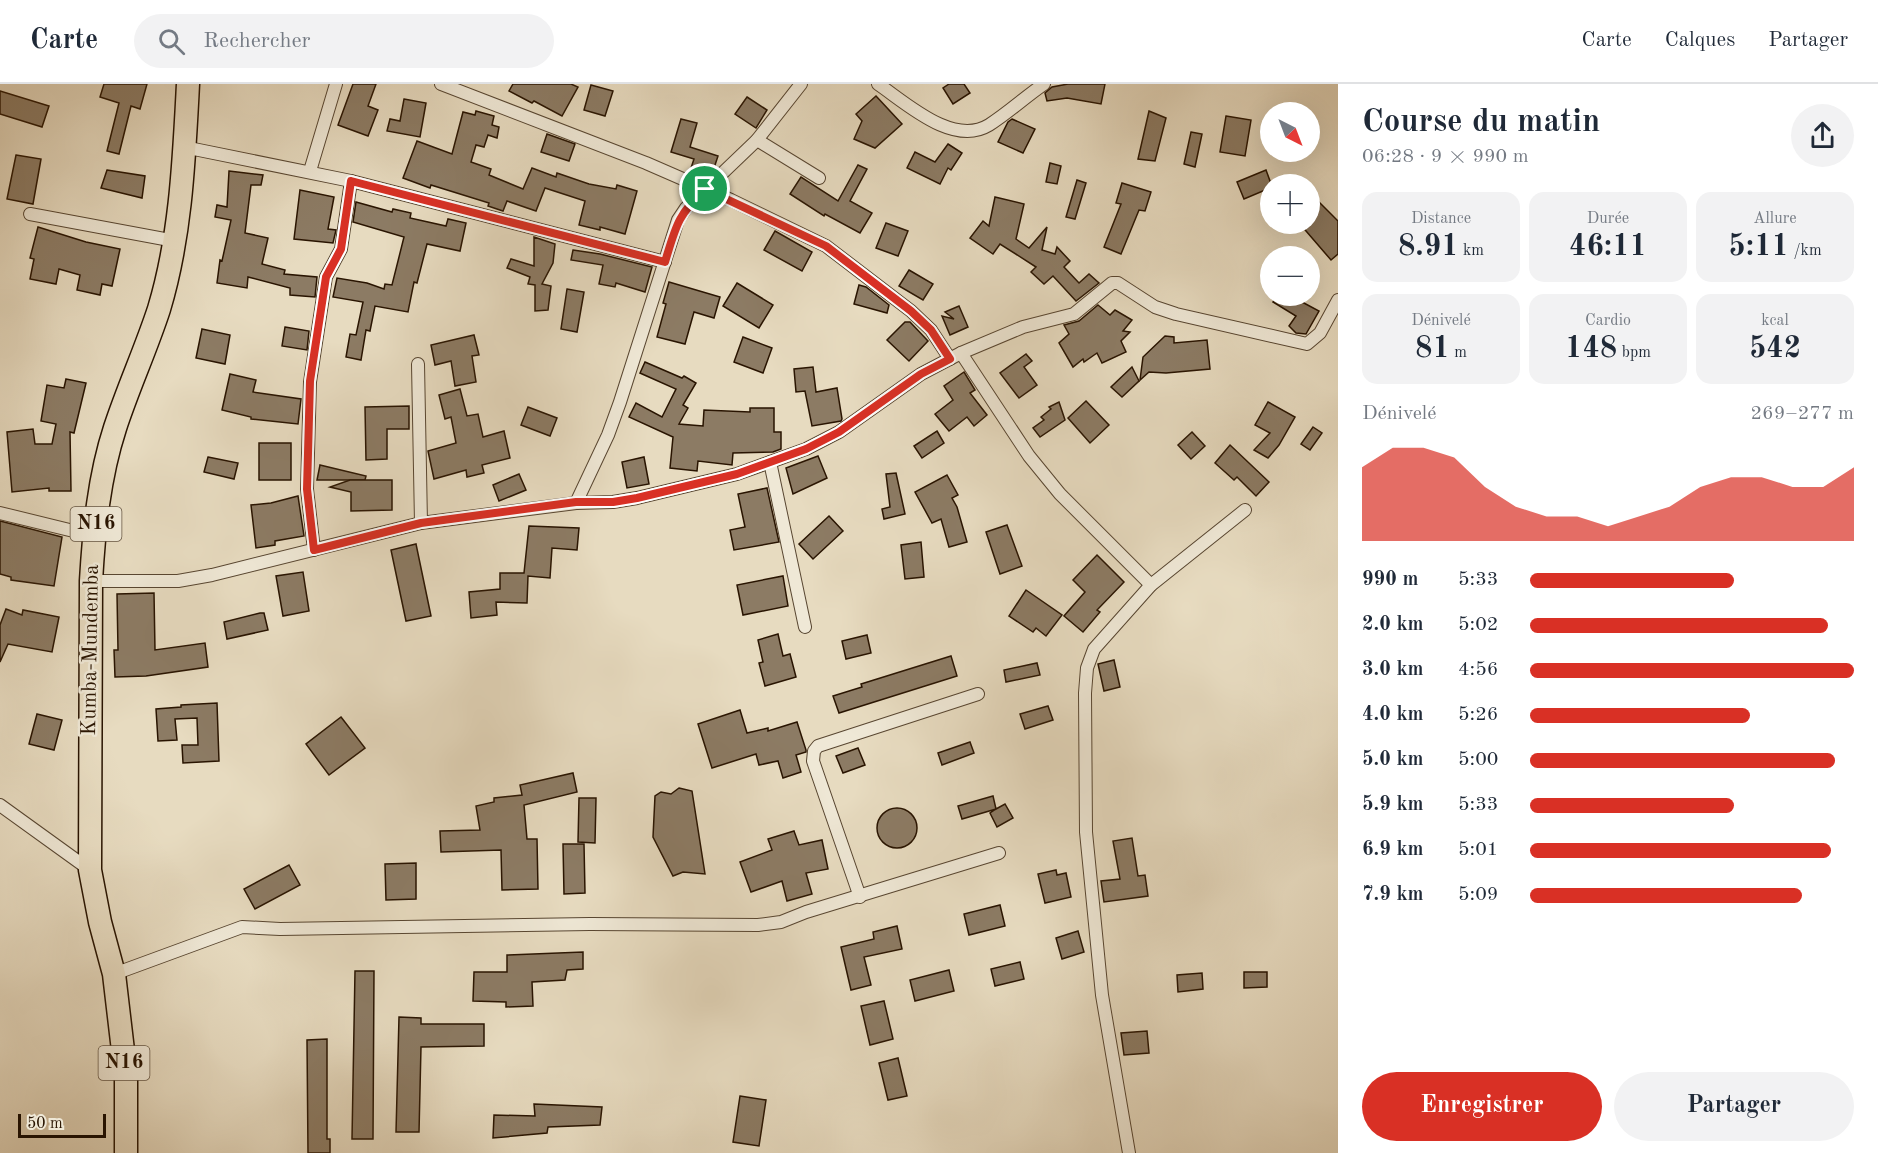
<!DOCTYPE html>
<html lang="fr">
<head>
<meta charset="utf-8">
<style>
  :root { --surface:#fff; --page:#f2f2f3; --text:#1f2937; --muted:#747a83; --line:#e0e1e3; --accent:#d93025 }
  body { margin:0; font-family:"Old Standard TT",serif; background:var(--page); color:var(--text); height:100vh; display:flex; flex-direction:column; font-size:22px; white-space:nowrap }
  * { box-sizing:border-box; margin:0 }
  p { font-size:20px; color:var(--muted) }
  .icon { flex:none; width:33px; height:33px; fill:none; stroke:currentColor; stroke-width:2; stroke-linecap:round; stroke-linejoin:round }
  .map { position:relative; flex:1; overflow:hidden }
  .details { display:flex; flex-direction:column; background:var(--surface); width:540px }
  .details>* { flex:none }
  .needle { width:39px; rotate:138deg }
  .buttons { position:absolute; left:1260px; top:18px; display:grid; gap:12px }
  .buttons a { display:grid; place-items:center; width:60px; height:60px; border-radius:50%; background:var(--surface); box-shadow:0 6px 24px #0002; font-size:30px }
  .scale { position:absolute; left:18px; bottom:15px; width:88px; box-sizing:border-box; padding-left:6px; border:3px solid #291401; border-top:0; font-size:16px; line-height:21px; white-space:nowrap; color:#291401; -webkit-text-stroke:4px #efe8d6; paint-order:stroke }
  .pin { position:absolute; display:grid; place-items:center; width:51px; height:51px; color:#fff; margin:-26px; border:3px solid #fff; border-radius:50%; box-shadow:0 2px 6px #0007 }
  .round { display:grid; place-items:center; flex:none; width:63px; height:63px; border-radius:32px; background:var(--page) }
  .summary { display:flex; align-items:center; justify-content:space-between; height:102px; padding:0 24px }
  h1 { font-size:33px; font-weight:700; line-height:45px }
  .stats { display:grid; grid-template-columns:repeat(3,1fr); gap:9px; height:102px; padding:6px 24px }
  .stats div { display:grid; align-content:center; border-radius:15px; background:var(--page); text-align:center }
  .stats b { font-size:30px; font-weight:700 }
  .stats small { font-size:16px; font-weight:400 }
  .stats p { font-size:16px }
  .chart { height:168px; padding:12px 24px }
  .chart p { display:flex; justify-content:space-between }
  .chart svg { width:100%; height:108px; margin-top:6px; fill:var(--accent); opacity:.7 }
  .primary-button { display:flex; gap:12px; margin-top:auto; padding:12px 24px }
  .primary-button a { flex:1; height:69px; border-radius:36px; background:var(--accent); color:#fff; font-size:24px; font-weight:700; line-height:69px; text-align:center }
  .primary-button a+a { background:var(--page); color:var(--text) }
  ul { padding:0 24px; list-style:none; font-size:20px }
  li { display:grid; grid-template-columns:96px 72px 1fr; align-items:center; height:45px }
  li i { height:15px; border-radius:8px; background:var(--accent) }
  header { display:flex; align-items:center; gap:36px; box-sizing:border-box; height:84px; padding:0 30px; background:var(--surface); border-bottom:2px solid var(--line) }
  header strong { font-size:28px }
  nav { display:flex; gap:33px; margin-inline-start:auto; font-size:21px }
  .search { width:420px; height:54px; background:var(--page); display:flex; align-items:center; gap:15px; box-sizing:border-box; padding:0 21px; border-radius:33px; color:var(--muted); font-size:22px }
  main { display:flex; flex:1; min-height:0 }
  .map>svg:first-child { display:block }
</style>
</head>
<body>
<header>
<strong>Carte</strong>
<div class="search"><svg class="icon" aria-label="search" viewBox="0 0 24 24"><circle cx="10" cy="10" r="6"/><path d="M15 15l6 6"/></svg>Rechercher</div>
<nav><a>Carte</a><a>Calques</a><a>Partager</a></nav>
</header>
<main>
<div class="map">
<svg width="1338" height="1069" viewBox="0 0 1338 1069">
  <rect width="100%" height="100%" fill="#e7dbc0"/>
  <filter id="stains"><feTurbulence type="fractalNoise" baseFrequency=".00333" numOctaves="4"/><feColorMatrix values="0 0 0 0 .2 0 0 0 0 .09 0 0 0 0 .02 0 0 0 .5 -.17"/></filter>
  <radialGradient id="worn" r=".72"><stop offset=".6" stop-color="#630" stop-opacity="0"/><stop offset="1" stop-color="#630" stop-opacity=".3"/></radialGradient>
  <g fill="#8c7b64" stroke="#291401" stroke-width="1.5">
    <path d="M104 0H147L140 25 131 22 119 70 107 67 119 19 100 13Z"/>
    <path d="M353 0H376L368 22 378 26 368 52 338 41Z"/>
    <path d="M513 0H571L578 3 562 32 534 17 532 19 509 7Z"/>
    <path d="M949 0H964L970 9 953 20 943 4Z"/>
    <path d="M1068 0H1105L1101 20 1067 14 1047 17 1045 9 1052 3Z"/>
    <path d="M591 1 613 7 605 32 584 26Z"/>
    <path d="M0 7 49 22 42 43 0 30Z"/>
    <path d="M876 12 902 40 875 64 854 55 862 37 856 30Z"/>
    <path d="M747 13 767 26 756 44 735 30Z"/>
    <path d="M404 15 426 19 420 53 387 47 390 35 400 37Z"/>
    <path d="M476 27 494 32 492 41 499 43 497 54 488 51 484 63 476 61 471 78 491 85 489 91 523 105 532 84 556 93 557 89 589 100 616 105 617 101 637 107 625 150 600 143V146L579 141 585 117 545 104 536 127 507 117 503 127 488 122 489 119 431 101 430 104 403 94 417 57 452 70 463 28 475 31Z"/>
    <path d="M1149 27 1166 34 1155 77 1138 75Z"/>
    <path d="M1226 32 1251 36 1245 72 1220 68Z"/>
    <path d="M681 35 697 39 690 63 718 72 713 87 709 90 691 84 694 75 671 68Z"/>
    <path d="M1012 35 1035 45 1023 69 998 58 1008 38Z"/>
    <path d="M1191 48 1202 50 1195 83 1184 80Z"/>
    <path d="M547 50 575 60 569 77 541 68Z"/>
    <path d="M948 60 962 69 951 86 948 84 940 100 907 84 915 68 935 78Z"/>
    <path d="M16 71 41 75 33 120 7 115Z"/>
    <path d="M1050 79 1061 82 1057 100 1046 98Z"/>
    <path d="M858 81 867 85 850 117 872 129 860 149 825 130 824 132 790 110 801 93 838 117Z"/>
    <path d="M107 86 145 92 142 114 101 104Z"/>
    <path d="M1266 86 1270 97V104L1244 115 1237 98Z"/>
    <path d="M229 87 263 91 261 101H251L245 149 268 154 262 180 285 186 284 190 317 193 315 213 290 211V204L248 193 247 204 217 199 220 176 222 177 231 136 215 133 217 121 227 123Z"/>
    <path d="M1077 96 1086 99 1075 135 1066 133Z"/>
    <path d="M1122 99 1151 108 1145 127 1139 126 1121 170 1104 163 1121 120 1116 119Z"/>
    <path d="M300 106 334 113 328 145 336 146 333 159 294 155Z"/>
    <path d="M1310 109 1338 137V170L1331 176 1300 140H1310Z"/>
    <path d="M995 113 1024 120 1016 155 1029 164 1047 143 1042 166 1055 170 1057 163 1070 177 1064 183 1079 199 1089 190 1099 199 1076 217 1053 192 1044 200 1031 188 1036 183 1000 160 993 170 970 154 983 137 989 142Z"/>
    <path d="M356 118 392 128 393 125 411 129 410 134 446 142 448 135 466 139 460 167 427 160 417 199 414 198 408 228 375 222 370 247 366 246 361 276 346 273 350 250 356 251 363 218 333 213 337 194 367 199 384 205 385 200 392 201 404 153 353 138Z"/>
    <path d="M886 139 908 147 898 172 876 164Z"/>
    <path d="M38 143 86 158 120 165 112 202 102 200 100 211 77 206 80 191 59 185 56 200 30 195 34 175 30 174Z"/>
    <path d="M775 147 812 168 802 187 764 166Z"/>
    <path d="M534 153 555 160 553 179 542 200 551 202 548 226 535 227V201L528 200 530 193 507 184 511 175 534 182Z"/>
    <path d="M573 166 600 170 652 183 645 208 616 199 615 203 599 200 603 181 571 176Z"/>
    <path d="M909 186 933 200 923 216 899 202Z"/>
    <path d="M669 198 720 213 714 234 694 228 685 260 657 253 666 220 663 219Z"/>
    <path d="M737 199 773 221 759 244 723 222Z"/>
    <path d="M859 201 866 203 889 221 887 229 854 220Z"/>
    <path d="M567 205 584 208 577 248 561 245Z"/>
    <path d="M1277 212H1297L1304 216 1302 218 1319 227 1306 250 1296 249 1289 242 1296 232 1273 218Z"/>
    <path d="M1098 221 1110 231 1115 226 1132 236 1123 247 1130 248 1121 257 1126 268 1102 279 1097 269 1084 278 1083 275 1073 283 1059 259 1069 250 1064 241 1079 237Z"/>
    <path d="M959 222 968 243 950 251 942 232 954 235 945 228Z"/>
    <path d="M905 238H910L928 257 909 277 887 256Z"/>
    <path d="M285 243 309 247 307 266 282 262Z"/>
    <path d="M202 245 230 251 225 280 196 274Z"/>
    <path d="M474 251 479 271 472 272 476 298 455 302 451 277 435 281 431 261Z"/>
    <path d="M1165 252 1174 253V259L1207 256 1210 285 1166 289 1149 288 1140 296 1143 273Z"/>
    <path d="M743 253 772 264 763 289 734 278Z"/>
    <path d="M1026 270 1032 277 1024 283 1037 301 1019 314 1000 289Z"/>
    <path d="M645 278 682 294 684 292 696 299 683 321 688 324 679 340 703 342 704 326 750 328V324H774V348H781V365L773 368 733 369 732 381 698 377 697 387 670 384 673 353 629 333 636 319 662 333 676 305 640 289Z"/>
    <path d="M813 283 816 308 837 304 842 335 841 337 812 342 805 307 796 308 794 285Z"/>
    <path d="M1132 283 1139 297 1122 313 1111 303Z"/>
    <path d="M964 288 975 306 970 309 987 331 974 342 967 333 949 347 935 330 953 316 944 302Z"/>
    <path d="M230 290 256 296 253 308 301 315 298 340 251 335V333L222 326Z"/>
    <path d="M66 295 86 299 74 349 70 348 71 407H49V404L12 408 7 348 33 345 35 360H52L56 340 41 337 47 301 64 304Z"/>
    <path d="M460 305 467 332 478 330 483 353 504 347 510 374 482 381 484 389 467 393 466 386 434 395 428 367 456 359 451 333 445 335 439 311Z"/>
    <path d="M1086 317 1109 341 1090 359 1068 334Z"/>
    <path d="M1059 318 1065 336 1040 353 1033 344 1044 336 1041 333 1051 325 1049 323Z"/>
    <path d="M1268 318 1295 333 1279 361 1268 374 1254 366 1270 349 1255 341Z"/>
    <path d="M409 322V345H387V375L366 376 365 323Z"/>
    <path d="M528 323 557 334 550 352 521 341Z"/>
    <path d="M1313 343 1322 349 1310 366 1301 360Z"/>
    <path d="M937 347 944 359 922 374 914 362Z"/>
    <path d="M1192 348 1205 362 1191 375 1178 361Z"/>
    <rect x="259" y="359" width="32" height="37"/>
    <path d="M1230 361 1269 398 1256 412 1237 393 1234 396 1215 379Z"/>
    <path d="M818 372 827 394 793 410 786 384Z"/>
    <path d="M208 373 238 379 234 395 204 388Z"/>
    <path d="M644 373 649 400 627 404 622 378Z"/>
    <path d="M320 381 366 392 365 396H317Z"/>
    <path d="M896 389 905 430 884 435 882 425 890 423 886 390Z"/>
    <path d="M519 390 526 406 499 417 493 401Z"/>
    <path d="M947 391 958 411 952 414 957 423 967 458 949 463 941 435 932 439 915 408Z"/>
    <path d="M350 396H392V426L351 427V408L330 403Z"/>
    <path d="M767 404 779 458 734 466 730 446 745 443 738 410Z"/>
    <path d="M298 412 304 452 275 457V461L256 464 251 421 271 419Z"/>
    <path d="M829 432 843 447 813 475 799 460Z"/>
    <path d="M0 437 62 453 54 502 11 496V493L0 490Z"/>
    <path d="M1007 441 1022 482 1000 490 986 448Z"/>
    <path d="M529 442 579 444 577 466 552 464 550 494 528 492 527 519 496 518 497 531 471 534 469 508 500 505V489H524Z"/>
    <path d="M921 458 924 493 905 495 901 461Z"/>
    <path d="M416 460 431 532 406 537 391 466Z"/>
    <path d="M1097 471 1124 498 1097 526 1100 528 1083 548 1064 532 1085 508 1073 496Z"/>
    <path d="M303 488 309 527 283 532 276 492Z"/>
    <path d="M783 492 788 522 743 531 737 501Z"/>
    <path d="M1026 506 1062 531 1046 552 1036 544 1033 548 1009 532Z"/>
    <path d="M154 509 155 566 205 559 208 583 146 592 115 593 114 566H118L117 510Z"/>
    <path d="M6 525 22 531 23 526 59 533 52 568 8 560 0 578V541Z"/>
    <path d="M260 529H264L268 546 227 555 224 538Z"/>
    <path d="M778 550 783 572 790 570 796 593 765 602 759 579 763 578 758 556Z"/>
    <path d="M867 551 871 569 846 575 842 557Z"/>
    <path d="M951 572 957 592 839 629 833 612 862 603 861 600Z"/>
    <path d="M1114 576 1120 603 1104 607 1098 580Z"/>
    <path d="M1037 579 1040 591 1006 598 1004 586Z"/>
    <path d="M217 619 219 677 183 679 182 661H198L197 634 175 635 177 656 158 657 156 625 181 623V621Z"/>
    <path d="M1048 622 1053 636 1025 645 1020 630Z"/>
    <path d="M740 626 747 649 768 644V647L797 638 806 666V668L796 671 801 688 783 694 778 677 759 681 756 670 712 684 698 640Z"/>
    <path d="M37 630 62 636 54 666 29 660Z"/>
    <path d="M341 633 365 664 329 691 306 660Z"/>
    <path d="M970 658 974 669 942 681 938 669Z"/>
    <path d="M858 664 865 681 843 689 836 672Z"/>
    <path d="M573 689 577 708 524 721 527 755H537L538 805 502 806 501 766 441 768 440 747 480 746 476 722 494 718V714L522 711 520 701Z"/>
    <path d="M679 704 692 707 705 790 683 788 673 792 653 753 655 712 661 708 671 710Z"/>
    <path d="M993 712 996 725 1005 720 1013 734 997 743 990 729 996 725 962 735 958 722Z"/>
    <path d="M579 714H596L595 759 578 758Z"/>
    <circle cx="897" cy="744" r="20"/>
    <path d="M794 747 799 761 822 756 828 785 806 789 812 810 787 817 782 797 751 808 740 778 772 766 768 755Z"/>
    <path d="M1132 754 1138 792 1145 791 1148 812 1104 818 1101 797 1120 795 1113 757Z"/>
    <path d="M563 760H584L585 809 564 810Z"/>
    <path d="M416 779V815L386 816 385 780Z"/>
    <path d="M289 781 300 801 255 825 244 805Z"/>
    <path d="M1056 786 1057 791 1066 789 1071 813 1045 819 1038 790Z"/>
    <path d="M1000 821 1005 842 969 851 964 830Z"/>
    <path d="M897 842 902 865 864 873 871 901 851 906 841 863 874 855 873 848Z"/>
    <path d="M1078 847 1084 868 1062 875 1056 854Z"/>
    <path d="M583 868V885L567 886 565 896 532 898 533 922 506 923V918L473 917 474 888H507V871Z"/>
    <path d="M1020 878 1024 895 995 902 991 885Z"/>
    <path d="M949 886 954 907 915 917 910 896Z"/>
    <path d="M355 887H374L373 1055H352Z"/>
    <path d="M1244 888H1267V903L1244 904Z"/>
    <path d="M1202 889 1203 905 1178 908 1177 891Z"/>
    <path d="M884 917 893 955 870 961 861 922Z"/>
    <path d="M399 933 421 934V940H484V962L421 963 419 1048H396Z"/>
    <path d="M1147 947 1149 969 1124 971 1121 949Z"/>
    <path d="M327 955V1055H330V1069H308L307 956Z"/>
    <path d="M898 974 907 1012 888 1016 879 979Z"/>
    <path d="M740 1012 766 1016 759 1062 733 1058Z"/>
    <path d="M534 1020 602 1023 600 1041 548 1043 547 1049 493 1054 494 1031 535 1032Z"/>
  </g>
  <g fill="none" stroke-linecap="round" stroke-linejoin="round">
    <defs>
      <g id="street">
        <path d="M441 0 646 79 731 116 826 162 911 227 931 246 950 275"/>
        <path d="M878 0C906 19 953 63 989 41 1008 29 1025 13 1044 0"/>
        <path d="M757 56 819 94"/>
        <path d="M184 63 351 97 665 178"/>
        <path d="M310 87 336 0"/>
        <path d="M30 130 175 157"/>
        <path d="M961 269 1029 372 1060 410 1151 501"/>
        <path d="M418 280 421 439"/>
        <path d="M770 378 805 543"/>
        <path d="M576 419 608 351 620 318 678 136 686 124 757 56 801 0"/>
        <path d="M0 429 94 452"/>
        <path d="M314 466 307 405 310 298 326 193 341 165 351 97"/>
        <path d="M91 497H178L212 491 421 439 576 419 613 418 637 414 737 390 806 365 839 348 921 290 961 269 1023 243 1074 230 1112 199H1118L1155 223 1176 230 1307 260 1320 249 1338 216"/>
        <path d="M0 721 90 786"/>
        <path d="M860 813 813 677 814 667 818 662 978 610"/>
        <path d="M114 890 242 843 280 845 590 840 758 841 781 838 806 828 999 769"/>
        <path d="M1129 1069 1102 911 1086 748 1085 609 1087 584 1094 565 1151 501 1245 426"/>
      </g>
      <path id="highway" d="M126 1069V992L114 890 100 838 90 786 91 497C94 446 99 393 115 344 128 304 146 265 159 225 181 152 184 76 188 0"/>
    </defs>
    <use href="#street" stroke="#584631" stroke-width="14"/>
    <use href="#highway" stroke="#291401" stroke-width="25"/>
    <use href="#street" stroke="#efe8d6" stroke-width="12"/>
    <use href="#highway" stroke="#e7dbc0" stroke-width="22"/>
  </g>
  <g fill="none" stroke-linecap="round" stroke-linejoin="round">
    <defs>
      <path id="route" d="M351 97 665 178C676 142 677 132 705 105L826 162 911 227 931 246 950 275 921 290 839 348 806 365 737 390 637 414 613 418H576L421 439 314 466 307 405 310 297 326 193 341 165Z"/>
    </defs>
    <use href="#route" stroke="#fff" stroke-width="12"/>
    <use href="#route" stroke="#d93025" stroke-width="8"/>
  </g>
  <g text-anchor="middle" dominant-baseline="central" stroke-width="5" stroke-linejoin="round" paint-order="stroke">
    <g fill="#efe8d6" stroke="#645441" stroke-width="1.5">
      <rect x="70.5" y="423" width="51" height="34" rx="4.5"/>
      <rect x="98.5" y="962" width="51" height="34" rx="4.5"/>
    </g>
    <g font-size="20" font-weight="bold" fill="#291401">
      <text x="96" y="440">N16</text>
      <text x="124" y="979">N16</text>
    </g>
    <g font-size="21" fill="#291401" stroke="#efe8d6">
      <text transform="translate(91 566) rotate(-89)">Kumba-Mundemba</text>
    </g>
  </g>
  <rect width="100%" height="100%" filter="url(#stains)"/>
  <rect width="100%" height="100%" fill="url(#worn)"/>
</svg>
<div class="buttons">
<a><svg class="needle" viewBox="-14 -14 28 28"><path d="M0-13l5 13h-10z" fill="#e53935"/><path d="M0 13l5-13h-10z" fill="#747a83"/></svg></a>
<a>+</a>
<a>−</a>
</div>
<div class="scale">50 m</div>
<div class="pin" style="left:705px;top:105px;background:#1e9e55"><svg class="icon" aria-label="arrive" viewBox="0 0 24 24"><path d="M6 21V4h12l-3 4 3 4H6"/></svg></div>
</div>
<section class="details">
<div class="summary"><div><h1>Course du matin</h1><p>06:28 · 9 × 990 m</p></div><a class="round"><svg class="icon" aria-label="share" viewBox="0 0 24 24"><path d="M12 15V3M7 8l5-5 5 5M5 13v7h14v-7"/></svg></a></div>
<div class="stats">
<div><p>Distance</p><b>8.91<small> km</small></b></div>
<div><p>Durée</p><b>46:11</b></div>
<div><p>Allure</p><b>5:11<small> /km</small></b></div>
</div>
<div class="stats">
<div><p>Dénivelé</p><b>81<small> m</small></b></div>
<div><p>Cardio</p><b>148<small> bpm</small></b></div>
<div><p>kcal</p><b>542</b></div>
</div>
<div class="chart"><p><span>Dénivelé</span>269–277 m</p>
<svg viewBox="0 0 160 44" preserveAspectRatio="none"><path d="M0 44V14L10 6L20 6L30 10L40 22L50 30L60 34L70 34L80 38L90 34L100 30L110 22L120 18L130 18L140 22L150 22L160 14V44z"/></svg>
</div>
<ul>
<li><b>990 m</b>5:33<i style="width:63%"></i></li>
<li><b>2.0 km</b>5:02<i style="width:92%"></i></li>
<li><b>3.0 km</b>4:56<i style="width:100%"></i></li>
<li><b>4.0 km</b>5:26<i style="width:68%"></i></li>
<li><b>5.0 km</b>5:00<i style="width:94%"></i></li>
<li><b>5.9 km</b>5:33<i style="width:63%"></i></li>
<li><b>6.9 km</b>5:01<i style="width:93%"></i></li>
<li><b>7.9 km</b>5:09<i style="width:84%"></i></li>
</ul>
<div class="primary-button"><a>Enregistrer</a><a>Partager</a></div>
</section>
</main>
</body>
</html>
